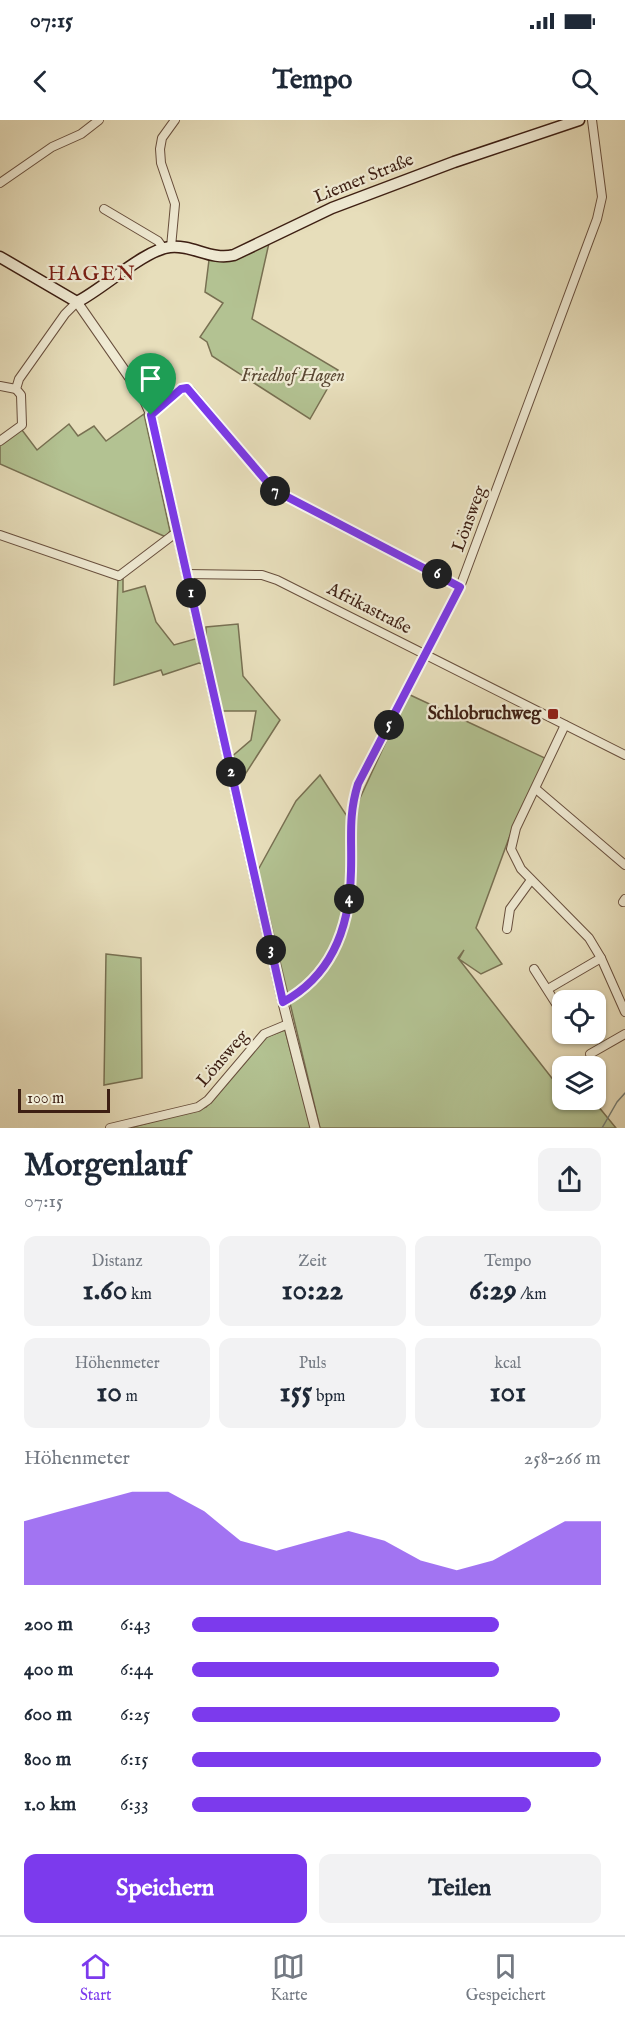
<!DOCTYPE html>
<html lang="de">
<head>
<meta charset="utf-8">
<style>
  :root { --surface:#fff; --page:#f2f2f3; --text:#1f2937; --muted:#747a83; --line:#e0e1e3; --accent:#7c3aed }
  body { margin:0; font-family:"IM FELL English",serif; background:var(--page); color:var(--text); height:100vh; display:flex; flex-direction:column; font-size:22px; white-space:nowrap }
  * { box-sizing:border-box; margin:0 }
  p { font-size:20px; color:var(--muted) }
  .icon { flex:none; width:33px; height:33px; fill:none; stroke:currentColor; stroke-width:2; stroke-linecap:round; stroke-linejoin:round }
  .map { position:relative; height:1008px; overflow:hidden }
  .side { display:flex; flex-direction:column; background:var(--surface); flex:1 }
  .side>* { flex:none }
  .buttons { position:absolute; left:552px; top:870px; display:grid; gap:12px }
  .buttons a { display:grid; place-items:center; width:54px; height:54px; border-radius:12px; background:var(--surface); box-shadow:0 2px 4px #0004; font-size:30px }
  .scale { position:absolute; left:18px; bottom:15px; width:92px; box-sizing:border-box; padding-left:6px; border:3px solid #3d1f13; border-top:0; font-size:16px; line-height:21px; white-space:nowrap; color:#3d1f13; -webkit-text-stroke:4px #efead3; paint-order:stroke }
  .pin { position:absolute; display:grid; place-items:center; width:51px; height:51px; color:#fff; margin:-62px -26px; border-radius:50% 50% 50% 0; rotate:-45deg; box-shadow:0 0 6px #0007 }
  .pin .icon { rotate:45deg }
  .km { position:absolute; width:30px; height:30px; margin:-15px; border-radius:50%; background:#222; color:#fff; font-size:16px; line-height:30px; text-align:center }
  .round { display:grid; place-items:center; flex:none; width:63px; height:63px; border-radius:12px; background:var(--page) }
  .summary { display:flex; align-items:center; justify-content:space-between; height:102px; padding:0 24px }
  h1 { font-size:33px; font-weight:700; line-height:45px }
  .figures { display:grid; grid-template-columns:repeat(3,1fr); gap:9px; height:102px; padding:6px 24px }
  .figures div { display:grid; align-content:center; border-radius:12px; background:var(--page); text-align:center }
  .figures b { font-size:30px; font-weight:700 }
  .figures small { font-size:16px; font-weight:400 }
  .figures p { font-size:16px }
  .chart { height:168px; padding:12px 24px }
  .chart p { display:flex; justify-content:space-between }
  .chart svg { width:100%; height:108px; margin-top:6px; fill:var(--accent); opacity:.7 }
  .button { display:flex; gap:12px; margin-top:auto; padding:12px 24px }
  .button a { flex:1; height:69px; border-radius:12px; background:var(--accent); color:#fff; font-size:24px; font-weight:700; line-height:69px; text-align:center }
  .button a+a { background:var(--page); color:var(--text) }
  ul { padding:0 24px; list-style:none; font-size:20px }
  li { display:grid; grid-template-columns:96px 72px 1fr; align-items:center; height:45px }
  li i { height:15px; border-radius:8px; background:var(--accent) }
  .status { display:flex; justify-content:space-between; align-items:center; height:42px; padding:0 30px; background:var(--surface); direction:ltr }
  .status svg { height:16px; fill:currentColor }
  header { display:flex; justify-content:space-between; align-items:center; height:78px; padding:0 24px; background:var(--surface); font-size:27px; font-weight:700 }
  .dock { display:flex; justify-content:space-around; align-items:center; height:84px; border-top:2px solid var(--line); background:var(--surface); font-size:16px; color:var(--muted) }
  .dock a { display:grid; justify-items:center; gap:3px }
  .dock .current { color:var(--accent) }
  .map>svg:first-child { display:block }
</style>
</head>
<body>
<div class="status"><b>07:15</b><svg viewBox="0 0 49 12"><path d="M0 12V9h3v3zM5 12V6h3v6zM10 12V3h3v9zM15 12V0h3v12zM26 1h20v11H26zM47 4h2v5h-2z"/></svg></div>
<header><svg class="icon" aria-label="back" viewBox="0 0 24 24"><path d="M15 5l-7 7 7 7"/></svg>Tempo<svg class="icon" aria-label="search" viewBox="0 0 24 24"><circle cx="10" cy="10" r="6"/><path d="M15 15l6 6"/></svg></header>
<div class="map">
<svg width="625" height="1008" viewBox="0 0 625 1008">
  <rect width="100%" height="100%" fill="#e7debb"/>
  <filter id="stains"><feTurbulence type="fractalNoise" baseFrequency=".00333" numOctaves="4"/><feColorMatrix values="0 0 0 0 .2 0 0 0 0 .09 0 0 0 0 .02 0 0 0 .5 -.17"/></filter>
  <radialGradient id="worn" r=".72"><stop offset=".6" stop-color="#630" stop-opacity="0"/><stop offset="1" stop-color="#630" stop-opacity=".3"/></radialGradient>
  <g fill="#b3c292" stroke="#787052" stroke-width="1.5">
    <path d="M269 123 252 199 338 250 310 299 212 236 207 222 200 217 223 183 205 172 209 140 227 139Z"/>
    <path d="M144 294 170 411 166 417 0 344V319L19 306 37 330 69 304 78 316 94 306 106 321Z"/>
    <path d="M123 455V472L145 466 156 502 174 525 206 516V507L238 504 243 556 280 600 237 667 229 639 251 620 256 591H219L209 546 199 543 163 555 161 550 114 565 118 458Z"/>
    <path d="M408 574 547 639 509 718 476 808 502 844 481 854 459 839 464 830 458 838 562 971V980H569L576 988 593 980 616 1008H320L258 750 296 681 320 655 354 707 355 689Z"/>
    <path d="M106 834 141 838 142 958 104 965Z"/>
    <path d="M285 910 311 1008H129L206 987 266 917Z"/>
  </g>
  <g fill="none" stroke-linecap="round" stroke-linejoin="round">
    <path stroke="#747d75" stroke-width="1.5" d="M602 1008 617 982 625 973"/>
    <defs>
      <g id="minor">
        <path d="M0 63 52 27 81 14 99 0"/>
        <path d="M104 89 158 121 163 128"/>
        <path d="M171 127 175 84 161 43 160 29 162 18 175 0"/>
        <path d="M0 266 16 269"/>
        <path d="M151 295 181 269 190 270 274 370 460 467"/>
        <path d="M0 321 22 305 21 275 16 269 19 259 65 194 77 182"/>
        <path d="M0 415 119 456 177 412"/>
        <path d="M186 454 262 455 277 460 625 635"/>
        <path d="M565 605 516 708 511 729 521 749 589 818 601 838 625 892"/>
        <path d="M536 669 625 745"/>
        <path d="M623 782 625 779"/>
        <path d="M507 809 510 789 531 760"/>
        <path d="M534 849 562 893"/>
        <path d="M548 869 601 838"/>
        <path d="M283 882C333 855 350 805 351 751 352 718 348 696 358 664L460 467 597 99 602 77 592 0"/>
        <path d="M590 934 625 914"/>
        <path d="M110 1008 198 987 208 980 264 914 288 904"/>
      </g>
      <path id="tertiary" d="M77 182 143 277 151 295 282 879 315 1008"/>
      <path id="secondary" d="M0 137 77 182C103 169 144 130 170 127 192 124 211 141 234 135L332 88 454 42 579 0"/>
    </defs>
    <use href="#minor" stroke="#684f3d" stroke-width="10"/>
    <use href="#tertiary" stroke="#684f3d" stroke-width="11"/>
    <use href="#secondary" stroke="#3d1f13" stroke-width="13"/>
    <use href="#minor" stroke="#efead3" stroke-width="8"/>
    <use href="#tertiary" stroke="#efead3" stroke-width="9"/>
    <use href="#secondary" stroke="#efead3" stroke-width="10"/>
  </g>
  <g fill="none" stroke-linecap="round" stroke-linejoin="round">
    <defs>
      <path id="route" d="M187 268 274 370 460 467 358 664C348 696 352 718 351 751 350 805 333 855 283 882L151 295 181 269Z"/>
    </defs>
    <use href="#route" stroke="#fff" stroke-width="12"/>
    <use href="#route" stroke="#7c3aed" stroke-width="8"/>
  </g>
  <rect fill="#8f2418" stroke="#efead3" stroke-width="2" x="547" y="588" width="12" height="12" rx="3"/>
  <g text-anchor="middle" dominant-baseline="central" stroke-width="4.5" stroke-linejoin="round" paint-order="stroke">
    <g font-size="18" fill="#3d1f13" stroke="#efead3">
      <text transform="translate(364 59) rotate(-22)">Liemer Straße</text>
      <text transform="translate(470 399) rotate(-70)">Lönsweg</text>
      <text transform="translate(369 489) rotate(27)">Afrikastraße</text>
      <text transform="translate(223 939) rotate(-49)">Lönsweg</text>
    </g>
    <g font-size="18" font-style="italic" fill="#5a4833" stroke="#efead3">
      <text x="293" y="256">Friedhof Hagen</text>
    </g>
    <g font-size="18" font-weight="bold" fill="#3d1f13" stroke="#efead3" text-anchor="end">
      <text x="541" y="594">Schlobruchweg</text>
    </g>
    <g font-size="21" letter-spacing="1.5" fill="#7a1f14" stroke="#efead3">
      <text x="92" y="154">HAGEN</text>
    </g>
  </g>
  <rect width="100%" height="100%" filter="url(#stains)"/>
  <rect width="100%" height="100%" fill="url(#worn)"/>
</svg>
<div class="buttons">
<a><svg class="icon" aria-label="locate" viewBox="0 0 24 24"><circle cx="12" cy="12" r="6"/><path d="M12 2v4M12 18v4M2 12h4M18 12h4"/></svg></a>
<a><svg class="icon" aria-label="layers" viewBox="0 0 24 24"><path d="M12 4l9 5-9 5-9-5zM3 14l9 5 9-5"/></svg></a>
</div>
<div class="scale">100 m</div>
<div class="pin" style="left:151px;top:295px;background:#1e9e55"><svg class="icon" aria-label="arrive" viewBox="0 0 24 24"><path d="M6 21V4h12l-3 4 3 4H6"/></svg></div>
<b class="km" style="left:191px;top:473px">1</b>
<b class="km" style="left:231px;top:652px">2</b>
<b class="km" style="left:271px;top:830px">3</b>
<b class="km" style="left:349px;top:779px">4</b>
<b class="km" style="left:389px;top:605px">5</b>
<b class="km" style="left:437px;top:454px">6</b>
<b class="km" style="left:275px;top:371px">7</b>
</div>
<section class="side">
<div class="summary"><div><h1>Morgenlauf</h1><p>07:15</p></div><a class="round"><svg class="icon" aria-label="share" viewBox="0 0 24 24"><path d="M12 15V3M7 8l5-5 5 5M5 13v7h14v-7"/></svg></a></div>
<div class="figures">
<div><p>Distanz</p><b>1.60<small> km</small></b></div>
<div><p>Zeit</p><b>10:22</b></div>
<div><p>Tempo</p><b>6:29<small> /km</small></b></div>
</div>
<div class="figures">
<div><p>Höhenmeter</p><b>10<small> m</small></b></div>
<div><p>Puls</p><b>155<small> bpm</small></b></div>
<div><p>kcal</p><b>101</b></div>
</div>
<div class="chart"><p><span>Höhenmeter</span>258–266 m</p>
<svg viewBox="0 0 160 44" preserveAspectRatio="none"><path d="M0 44V18L10 14L20 10L30 6L40 6L50 14L60 26L70 30L80 26L90 22L100 26L110 34L120 38L130 34L140 26L150 18L160 18V44z"/></svg>
</div>
<ul>
<li><b>200 m</b>6:43<i style="width:75%"></i></li>
<li><b>400 m</b>6:44<i style="width:75%"></i></li>
<li><b>600 m</b>6:25<i style="width:90%"></i></li>
<li><b>800 m</b>6:15<i style="width:100%"></i></li>
<li><b>1.0 km</b>6:33<i style="width:83%"></i></li>
</ul>
<div class="button"><a>Speichern</a><a>Teilen</a></div>
</section>
<nav class="dock">
<a class="current"><svg class="icon" aria-label="home" viewBox="0 0 24 24"><path d="M3 11l9-7 9 7M6 9v11h12V9"/></svg>Start</a>
<a><svg class="icon" aria-label="map" viewBox="0 0 24 24"><path d="M3 6l6-2 6 2 6-2v14l-6 2-6-2-6 2zM9 4v14M15 6v14"/></svg>Karte</a>
<a><svg class="icon" aria-label="saved" viewBox="0 0 24 24"><path d="M7 4h10v16l-5-4-5 4z"/></svg>Gespeichert</a>
</nav>
</body>
</html>
